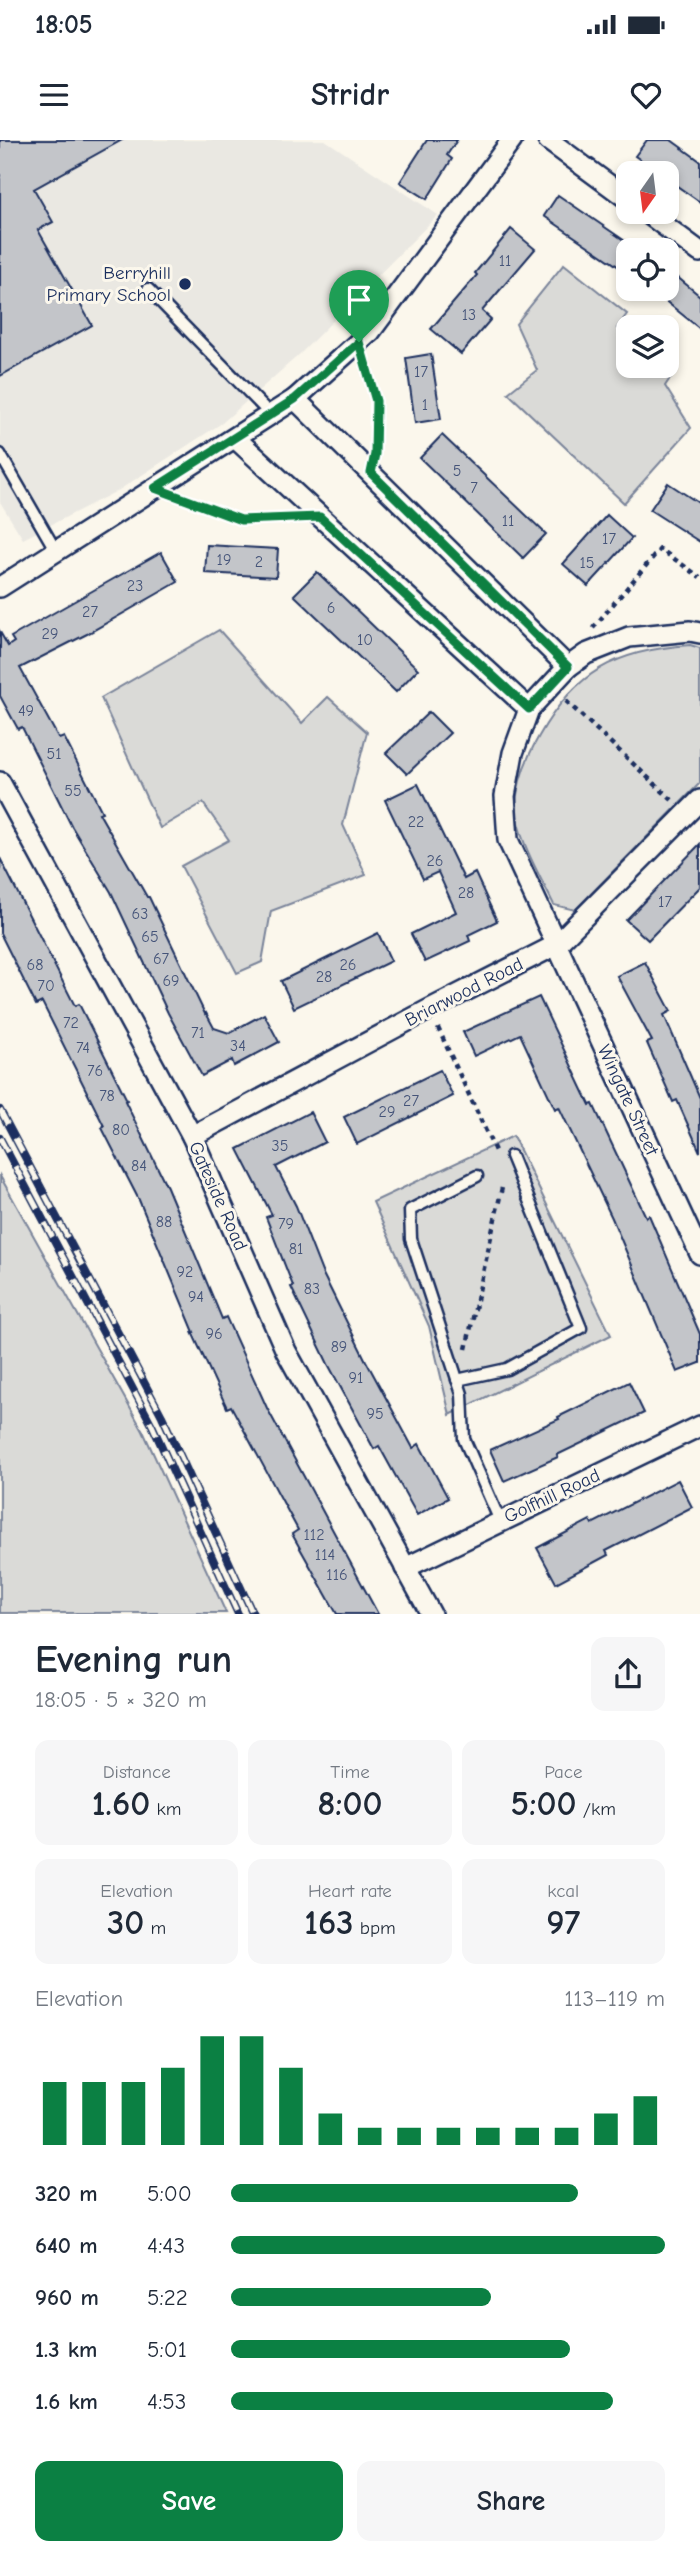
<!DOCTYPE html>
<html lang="en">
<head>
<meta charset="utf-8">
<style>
  :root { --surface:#fff; --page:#f6f6f7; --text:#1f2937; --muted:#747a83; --accent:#0b8043 }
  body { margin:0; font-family:"Comic Neue",sans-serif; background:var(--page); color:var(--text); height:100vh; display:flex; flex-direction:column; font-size:26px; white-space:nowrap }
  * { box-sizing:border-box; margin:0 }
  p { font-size:23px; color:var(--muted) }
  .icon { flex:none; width:38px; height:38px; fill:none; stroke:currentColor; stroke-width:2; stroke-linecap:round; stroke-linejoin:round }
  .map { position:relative; height:1474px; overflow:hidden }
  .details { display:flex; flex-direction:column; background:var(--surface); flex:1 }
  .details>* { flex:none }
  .needle { width:46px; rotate:194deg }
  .tools { position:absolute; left:616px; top:21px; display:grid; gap:14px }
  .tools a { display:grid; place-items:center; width:63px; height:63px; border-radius:14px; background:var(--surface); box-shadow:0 4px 10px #0003; font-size:35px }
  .pin { position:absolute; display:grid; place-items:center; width:60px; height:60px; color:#fff; margin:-72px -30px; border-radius:50% 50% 50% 0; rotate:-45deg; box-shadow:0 0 7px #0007 }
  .pin .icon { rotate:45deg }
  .round { display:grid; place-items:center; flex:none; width:74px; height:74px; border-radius:14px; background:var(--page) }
  .head { display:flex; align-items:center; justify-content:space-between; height:119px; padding:0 35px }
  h1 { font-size:38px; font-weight:600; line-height:52px }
  .stats { display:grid; grid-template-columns:repeat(3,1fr); gap:10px; height:119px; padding:7px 35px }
  .stats div { display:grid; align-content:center; border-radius:14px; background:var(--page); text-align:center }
  .stats b { font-size:35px; font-weight:600 }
  .stats small { font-size:19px; font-weight:400 }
  .stats p { font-size:19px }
  .chart { height:196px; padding:14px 35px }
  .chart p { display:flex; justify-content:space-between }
  .chart svg { width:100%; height:126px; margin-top:7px; stroke:var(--accent); stroke-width:6 }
  .button { display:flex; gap:14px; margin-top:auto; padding:14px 35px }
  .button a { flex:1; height:80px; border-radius:14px; background:var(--accent); color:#fff; font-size:28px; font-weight:600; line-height:80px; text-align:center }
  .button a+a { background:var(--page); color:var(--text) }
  ul { padding:0 35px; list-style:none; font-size:23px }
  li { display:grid; grid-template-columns:112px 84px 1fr; align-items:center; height:52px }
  li i { height:18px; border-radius:9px; background:var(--accent) }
  .status { display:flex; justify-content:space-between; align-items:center; height:49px; padding:0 35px; background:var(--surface); direction:ltr }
  .status svg { height:19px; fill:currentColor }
  header { display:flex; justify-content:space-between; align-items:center; height:91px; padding:0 35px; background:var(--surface); font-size:32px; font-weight:600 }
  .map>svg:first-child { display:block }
</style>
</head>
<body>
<div class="status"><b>18:05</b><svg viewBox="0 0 49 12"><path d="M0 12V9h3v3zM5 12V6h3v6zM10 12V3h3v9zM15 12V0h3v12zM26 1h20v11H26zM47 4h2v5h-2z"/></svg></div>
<header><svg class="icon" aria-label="menu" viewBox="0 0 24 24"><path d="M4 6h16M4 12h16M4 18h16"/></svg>Stridr<svg class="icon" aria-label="heart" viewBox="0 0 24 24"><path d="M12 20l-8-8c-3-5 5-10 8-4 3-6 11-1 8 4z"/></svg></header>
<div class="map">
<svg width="700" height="1474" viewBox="0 0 700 1474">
  <rect width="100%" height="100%" fill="#fbf7ec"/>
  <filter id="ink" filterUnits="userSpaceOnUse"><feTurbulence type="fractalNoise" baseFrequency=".0143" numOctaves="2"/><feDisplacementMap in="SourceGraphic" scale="14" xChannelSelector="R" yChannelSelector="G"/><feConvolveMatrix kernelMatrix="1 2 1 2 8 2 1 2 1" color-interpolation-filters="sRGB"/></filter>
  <g filter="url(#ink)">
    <path fill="#eae8e2" d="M0 0H325L438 75 301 213 222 283 119 350 23 399 0 362Z"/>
    <g fill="#dadad7" stroke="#7a849a" stroke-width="2">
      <path d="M564 124 627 174 617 188 628 196V226L667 225 675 231 665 246 691 288 624 363 508 253 537 230 516 184Z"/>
      <path d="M219 490 302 583 328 557 367 592 343 685 366 735 271 771 262 822 237 833 181 726 229 700 203 663 160 688 101 558Z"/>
      <path d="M690 505 700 508V643L575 770 554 765C542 740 515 694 516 666 517 642 527 617 539 596 575 532 616 510 690 505Z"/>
      <path d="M513 996 611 1195 450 1275 429 1186 373 1062Z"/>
      <path d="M0 1036 143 1291 226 1473H0Z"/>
    </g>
    <g fill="#c3c5c9" stroke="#1b2f5e" stroke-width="2">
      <path d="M0 0H122L34 49 53 82 38 90 92 185 0 236Z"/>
      <path d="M427 0H457L447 15 452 19 427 59 400 42Z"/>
      <path d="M647 0H671L700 21V62L667 39V33H659L635 16Z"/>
      <path d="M558 55 628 103V133L544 76Z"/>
      <path d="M511 89 535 109 482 171 491 179 461 214 431 189 477 135 475 133Z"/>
      <path d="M676 136 700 156V189L663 159V152Z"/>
      <path d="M431 214 441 279 415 283 406 218Z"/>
      <path d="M442 295 546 394 523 418 420 318Z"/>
      <path d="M668 343 700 364V402L650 370Z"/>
      <path d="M607 375 632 398 588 446 563 424Z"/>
      <path d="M207 405 278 409 276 437 205 433Z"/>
      <path d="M161 412 178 442 87 494 20 528 59 599 64 597 102 672 99 673 147 757H149L205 874 206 873 214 888 229 893 264 874 279 902 234 926 232 920 202 936 168 873 111 752 72 687 22 587 18 589 0 556V492L8 506 14 502 11 497Z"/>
      <path d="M317 432 418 529 396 552 294 455Z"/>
      <path d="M429 572 450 593 407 634 386 613Z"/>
      <path d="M418 644 464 739 475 733 497 781 468 795 470 801 425 822 411 794 456 772 438 732 423 739 385 660Z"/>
      <path d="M700 704V747L648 800 626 780Z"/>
      <path d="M0 718 75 866 79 864 127 960 125 961 167 1047 222 1179 226 1177 267 1268 378 1474H337L292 1394 298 1390 231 1266 227 1268 192 1192H194L139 1060 102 988 104 986 42 862 36 865 0 793Z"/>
      <path d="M378 793 391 821 294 868 281 841Z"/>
      <path d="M645 822 671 871 664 875 700 958V1012L677 960 673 962 647 903 652 901 617 836Z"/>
      <path d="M539 857 590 965 593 964 646 1077 649 1075 700 1194V1223L677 1232 612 1078 559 967 555 969 520 894 474 916 463 892Z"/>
      <path d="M440 930 453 956 357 1004 344 977Z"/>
      <path d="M310 972 325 1002 276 1027 296 1066 322 1132 366 1221 413 1308 419 1304 448 1358 417 1375 379 1306 374 1309 328 1224 291 1147 293 1146 266 1077 272 1075 238 1009Z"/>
      <path d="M629 1242 644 1273 557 1315 558 1317 504 1341 490 1310 559 1279 558 1277Z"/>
      <path d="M678 1340 692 1367 606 1411 608 1415 556 1443 537 1408 590 1380 592 1384Z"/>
    </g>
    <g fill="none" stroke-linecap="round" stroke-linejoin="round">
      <defs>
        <g id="service">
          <path d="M148 149 271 275"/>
          <path d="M0 314 56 411"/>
          <path d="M477 1036 410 1070 411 1099 462 1254 464 1299 500 1381"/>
          <path d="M457 1240 507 1229 581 1188 511 1016"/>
        </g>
        <g id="minor">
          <path d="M548 0 628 59"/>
          <path d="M646 72 700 112"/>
          <path d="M295 259 568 527"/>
          <path d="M235 298 529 569"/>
          <path d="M0 447 295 259 370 192 512 0"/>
          <path d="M700 493 690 491 629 497 586 514 568 527 529 569 513 613 505 656 508 700 700 1114"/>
          <path d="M0 642 192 996 286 1211 431 1474"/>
          <path d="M192 996 430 869 556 805 700 660"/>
          <path d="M405 1428 700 1286"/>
        </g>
      </defs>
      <use href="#service" stroke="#1b2f5e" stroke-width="15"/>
      <use href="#minor" stroke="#1b2f5e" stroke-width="24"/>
      <g stroke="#1b2f5e" stroke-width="4.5" stroke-dasharray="5 5" stroke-linecap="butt">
        <path d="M365 224 375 261V308"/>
        <path d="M179 356 241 380 292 378"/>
        <path d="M593 488 660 409 700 437"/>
        <path d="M566 561 672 660"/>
        <path d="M438 888 496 1013"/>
        <path d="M466 1209 503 1043"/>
      </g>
      <use href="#service" stroke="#fbf7ec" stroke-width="10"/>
      <use href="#minor" stroke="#fbf7ec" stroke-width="19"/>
      <defs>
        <g id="rail">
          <path d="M0 970 162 1276 253 1474"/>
          <path d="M0 998 152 1285 238 1474"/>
        </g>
      </defs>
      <use href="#rail" stroke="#1b2f5e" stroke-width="8"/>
      <use href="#rail" stroke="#fbf7ec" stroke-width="5" stroke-dasharray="16" stroke-linecap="butt"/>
    </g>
  </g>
  <g fill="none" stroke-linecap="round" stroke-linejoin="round" filter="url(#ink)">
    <defs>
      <path id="route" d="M359 202 376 261 375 314 371 333 568 527 529 569 320 377 241 380 155 348 295 259Z"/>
    </defs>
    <use href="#route" stroke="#fff" stroke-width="14"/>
    <use href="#route" stroke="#0b8043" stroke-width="9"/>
  </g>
  <circle fill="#1b2f5e" stroke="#fbf7ec" stroke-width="2.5" cx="185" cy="144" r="7"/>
  <g text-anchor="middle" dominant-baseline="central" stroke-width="6" stroke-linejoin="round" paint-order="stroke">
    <g font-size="16" fill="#455479">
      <text x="505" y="121">11</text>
      <text x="469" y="175">13</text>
      <text x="421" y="232">17</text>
      <text x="425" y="265">1</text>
      <text x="457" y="331">5</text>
      <text x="474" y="348">7</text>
      <text x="508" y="381">11</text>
      <text x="609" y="399">17</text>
      <text x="224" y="420">19</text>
      <text x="259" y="422">2</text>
      <text x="587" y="423">15</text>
      <text x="135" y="446">23</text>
      <text x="331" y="468">6</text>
      <text x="90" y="472">27</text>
      <text x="50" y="494">29</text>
      <text x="365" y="500">10</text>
      <text x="26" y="571">49</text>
      <text x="54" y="614">51</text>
      <text x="73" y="651">55</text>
      <text x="416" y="682">22</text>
      <text x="435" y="721">26</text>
      <text x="466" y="753">28</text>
      <text x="665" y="762">17</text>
      <text x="140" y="774">63</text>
      <text x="150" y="797">65</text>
      <text x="161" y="819">67</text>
      <text x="35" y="825">68</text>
      <text x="348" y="825">26</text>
      <text x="324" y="837">28</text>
      <text x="171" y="841">69</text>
      <text x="46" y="846">70</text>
      <text x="71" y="883">72</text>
      <text x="198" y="893">71</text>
      <text x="238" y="906">34</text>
      <text x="83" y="908">74</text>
      <text x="95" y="931">76</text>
      <text x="107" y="956">78</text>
      <text x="411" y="961">27</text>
      <text x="387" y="972">29</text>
      <text x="121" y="990">80</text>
      <text x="280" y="1006">35</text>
      <text x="139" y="1026">84</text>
      <text x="164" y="1082">88</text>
      <text x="286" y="1084">79</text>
      <text x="296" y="1109">81</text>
      <text x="185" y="1132">92</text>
      <text x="312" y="1149">83</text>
      <text x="196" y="1157">94</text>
      <text x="214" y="1194">96</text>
      <text x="339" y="1207">89</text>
      <text x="356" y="1238">91</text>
      <text x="375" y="1274">95</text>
      <text x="314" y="1395">112</text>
      <text x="325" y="1415">114</text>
      <text x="337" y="1435">116</text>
    </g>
    <g font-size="19" fill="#1b2f5e" stroke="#fbf7ec" text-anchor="end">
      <text x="171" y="133">Berryhill<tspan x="171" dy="22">Primary School</tspan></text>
    </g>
    <g font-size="19" fill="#1b2f5e" stroke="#fbf7ec">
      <text transform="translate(464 852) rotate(-27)">Briarwood Road</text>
      <text transform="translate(628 960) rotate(65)">Wingate Street</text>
      <text transform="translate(218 1056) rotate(66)">Gateside Road</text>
      <text transform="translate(552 1356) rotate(-25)">Golfhill Road</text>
    </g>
  </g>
</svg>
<div class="tools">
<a><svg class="needle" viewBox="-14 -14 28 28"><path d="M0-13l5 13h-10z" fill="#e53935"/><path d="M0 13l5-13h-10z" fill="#747a83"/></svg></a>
<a><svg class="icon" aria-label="locate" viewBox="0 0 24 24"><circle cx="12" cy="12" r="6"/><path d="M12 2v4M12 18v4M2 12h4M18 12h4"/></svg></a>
<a><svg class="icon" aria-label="layers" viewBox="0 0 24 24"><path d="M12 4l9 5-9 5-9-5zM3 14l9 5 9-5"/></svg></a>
</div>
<div class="pin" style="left:359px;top:202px;background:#1e9e55"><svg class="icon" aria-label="arrive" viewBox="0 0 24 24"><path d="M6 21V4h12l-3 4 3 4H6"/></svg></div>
</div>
<section class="details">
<div class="head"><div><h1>Evening run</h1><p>18:05 · 5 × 320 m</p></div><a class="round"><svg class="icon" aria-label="share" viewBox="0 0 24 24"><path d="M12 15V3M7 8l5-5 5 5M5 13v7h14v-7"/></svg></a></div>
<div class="stats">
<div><p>Distance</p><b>1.60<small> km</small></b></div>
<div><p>Time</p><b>8:00</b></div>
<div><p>Pace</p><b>5:00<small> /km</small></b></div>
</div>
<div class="stats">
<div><p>Elevation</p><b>30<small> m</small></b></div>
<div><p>Heart rate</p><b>163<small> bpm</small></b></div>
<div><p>kcal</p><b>97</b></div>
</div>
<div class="chart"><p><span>Elevation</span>113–119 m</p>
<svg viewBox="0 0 160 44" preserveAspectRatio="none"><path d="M5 44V22M15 44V22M25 44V22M35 44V17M45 44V6M55 44V6M65 44V17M75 44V33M85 44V38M95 44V38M105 44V38M115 44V38M125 44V38M135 44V38M145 44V33M155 44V27"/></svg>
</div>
<ul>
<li><b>320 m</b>5:00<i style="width:80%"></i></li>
<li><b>640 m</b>4:43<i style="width:100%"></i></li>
<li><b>960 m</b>5:22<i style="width:60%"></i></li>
<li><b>1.3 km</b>5:01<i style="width:78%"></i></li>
<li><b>1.6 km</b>4:53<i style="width:88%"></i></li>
</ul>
<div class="button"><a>Save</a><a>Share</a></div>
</section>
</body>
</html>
